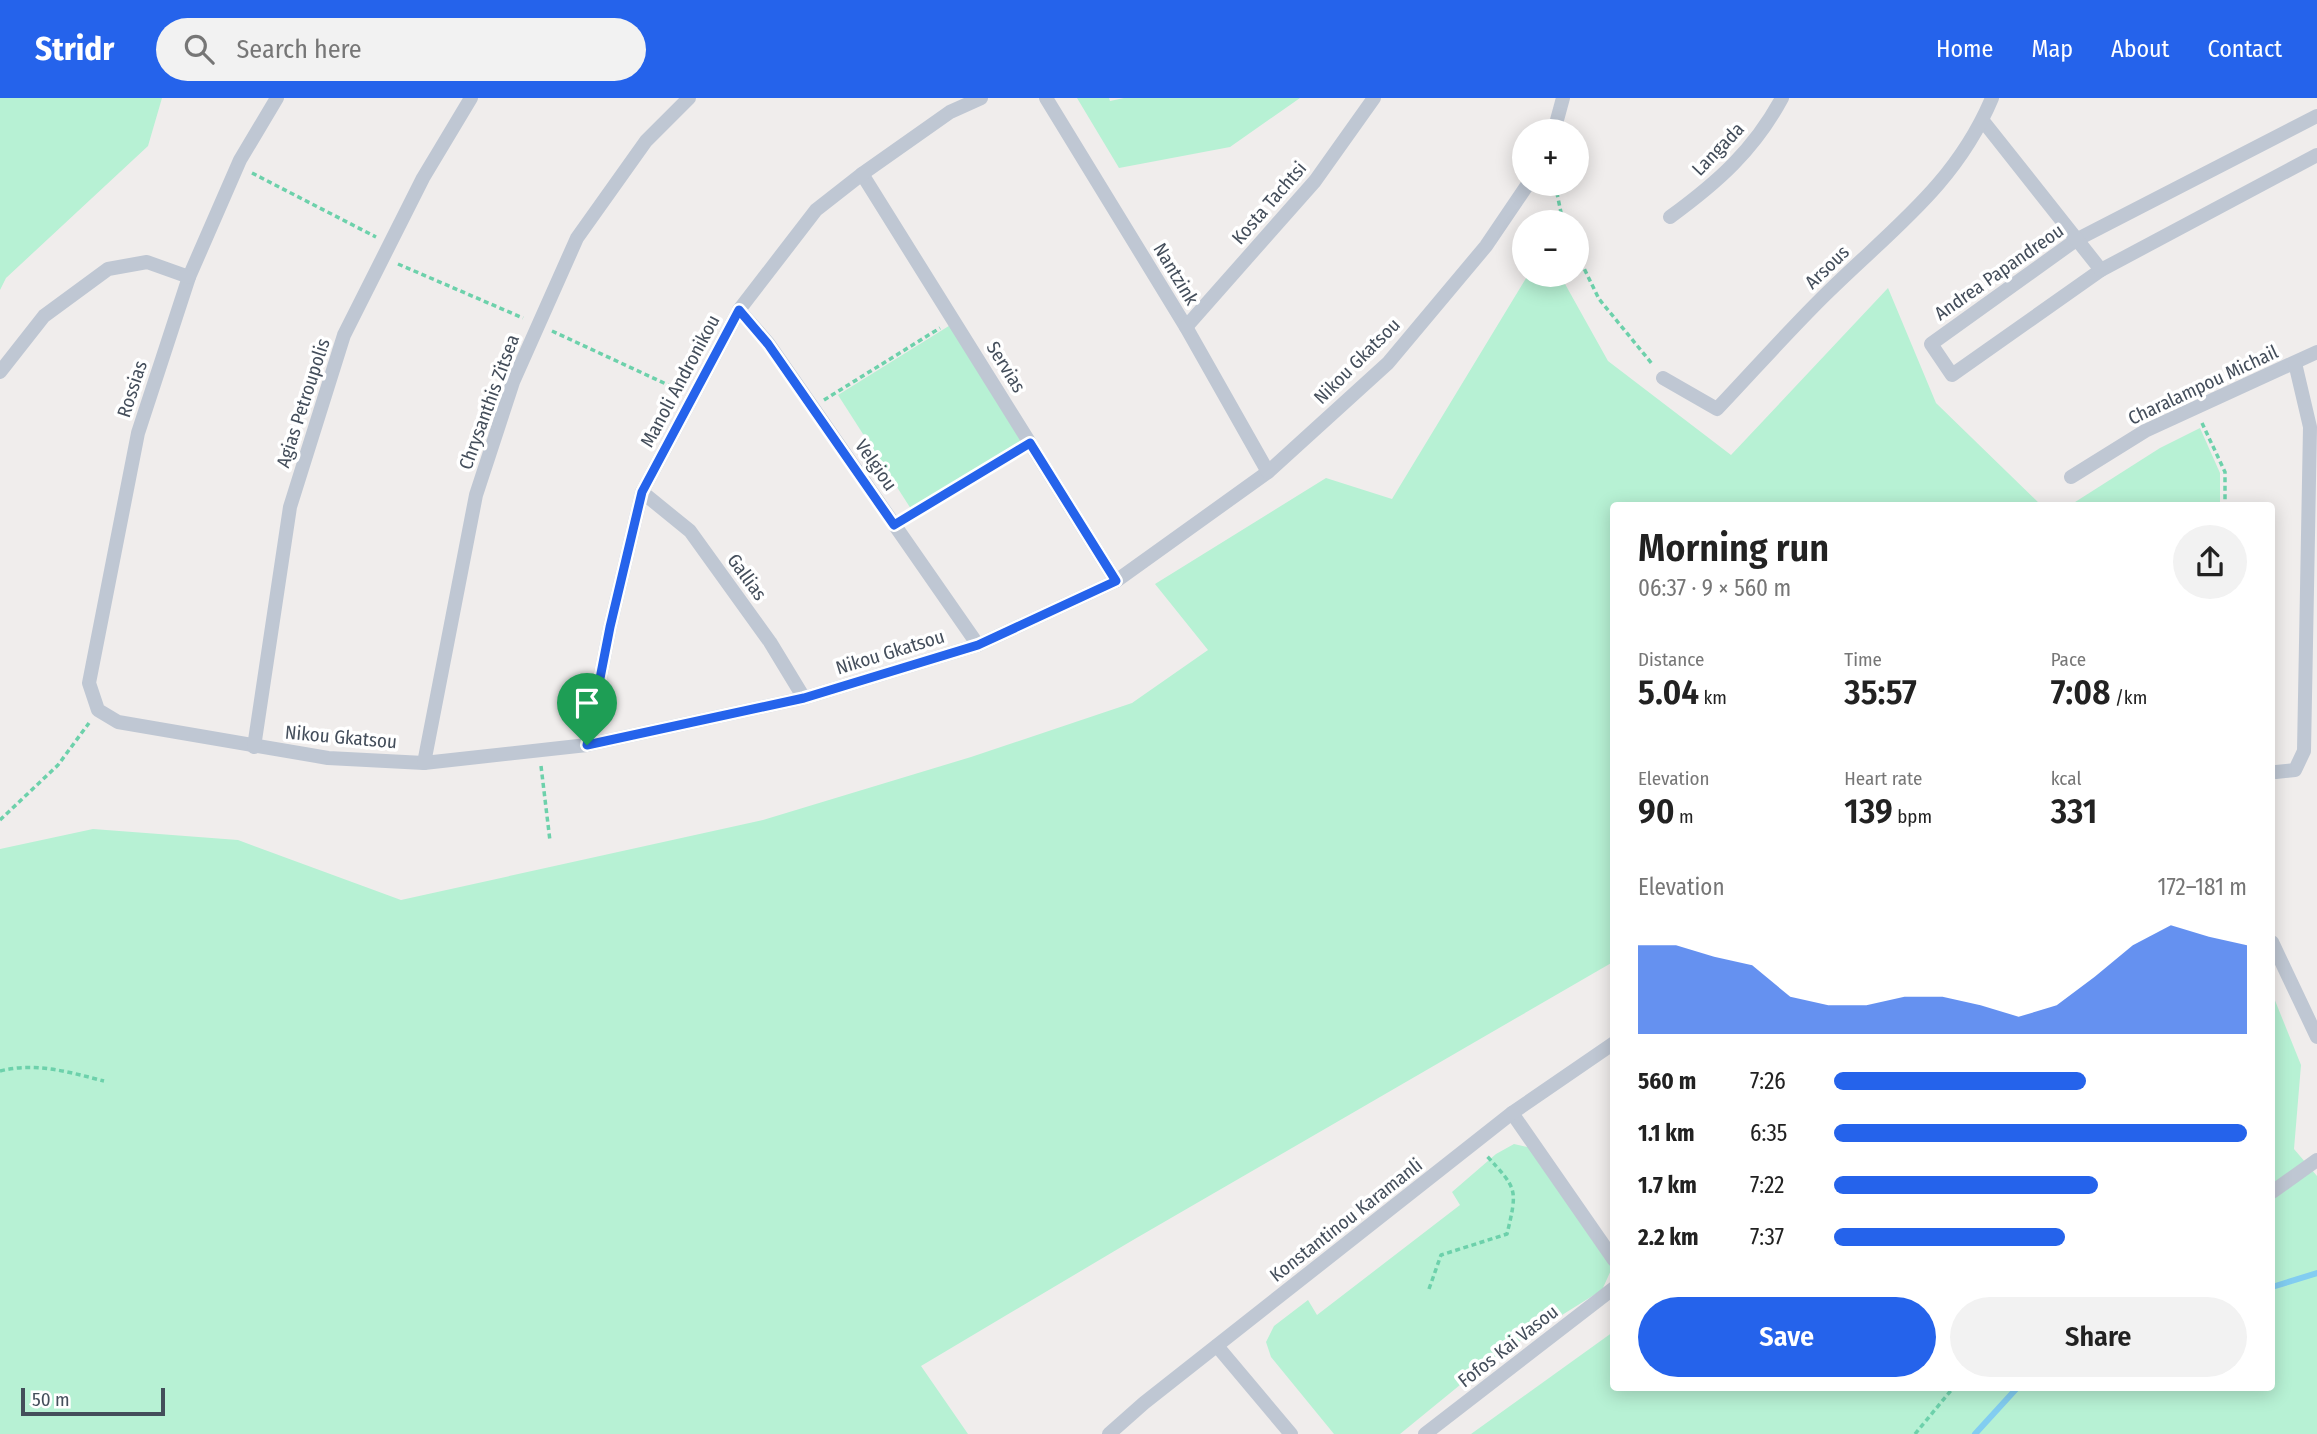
<!DOCTYPE html>
<html lang="en">
<head>
<meta charset="utf-8">
<style>
  :root { --surface:#fff; --page:#f2f2f2; --text:#222; --muted:#767676; --accent:#2563eb }
  body { margin:0; font-family:"Fira Sans Condensed",sans-serif; background:var(--page); color:var(--text); height:100vh; display:flex; flex-direction:column; font-size:26px; white-space:nowrap }
  * { box-sizing:border-box; margin:0 }
  p { font-size:23px; color:var(--muted) }
  .icon { flex:none; width:38px; height:38px; fill:none; stroke:currentColor; stroke-width:2; stroke-linecap:round; stroke-linejoin:round }
  .map { position:relative; flex:1; overflow:hidden }
  .panel { position:absolute; left:1610px; top:404px; width:665px; height:889px; display:flex; flex-direction:column; background:var(--surface); border-radius:7px; box-shadow:0 4px 18px #0003 }
  .panel>* { flex:none }
  .buttons { position:absolute; left:1512px; top:21px; display:grid; gap:14px }
  .buttons a { display:grid; place-items:center; width:77px; height:77px; border-radius:50%; background:var(--surface); box-shadow:0 4px 18px #0003; font-size:35px }
  .scale { position:absolute; left:21px; bottom:18px; width:144px; box-sizing:border-box; padding-left:7px; border:4px solid #444e5b; border-top:0; font-size:19px; line-height:24px; white-space:nowrap; color:#444e5b; -webkit-text-stroke:5px #fff; paint-order:stroke }
  .pin { position:absolute; display:grid; place-items:center; width:60px; height:60px; color:#fff; margin:-72px -30px; border-radius:50% 50% 50% 0; rotate:-45deg; box-shadow:0 0 7px #0007 }
  .pin .icon { rotate:45deg }
  .round { display:grid; place-items:center; flex:none; width:74px; height:74px; border-radius:37px; background:var(--page) }
  .head { display:flex; align-items:center; justify-content:space-between; height:119px; padding:0 28px }
  h1 { font-size:38px; font-weight:600; line-height:52px }
  .metrics { display:grid; grid-template-columns:repeat(3,1fr); gap:10px; height:119px; padding:7px 28px }
  .metrics div { display:grid; align-content:center }
  .metrics b { font-size:35px; font-weight:600 }
  .metrics small { font-size:19px; font-weight:400 }
  .metrics p { font-size:19px }
  .chart { height:196px; padding:14px 28px }
  .chart p { display:flex; justify-content:space-between }
  .chart svg { width:100%; height:126px; margin-top:7px; fill:var(--accent); opacity:.7 }
  .cta { display:flex; gap:14px; margin-top:auto; padding:14px 28px }
  .cta a { flex:1; height:80px; border-radius:42px; background:var(--accent); color:#fff; font-size:28px; font-weight:600; line-height:80px; text-align:center }
  .cta a+a { background:var(--page); color:var(--text) }
  ul { padding:0 28px; list-style:none; font-size:23px }
  li { display:grid; grid-template-columns:112px 84px 1fr; align-items:center; height:52px }
  li i { height:18px; border-radius:9px; background:var(--accent) }
  header { display:flex; align-items:center; gap:42px; box-sizing:border-box; height:98px; padding:0 35px; background:var(--accent); color:#fff }
  header strong { font-size:33px }
  nav { display:flex; gap:38px; margin-inline-start:auto; font-size:24px }
  .search { width:490px; height:63px; background:var(--page); display:flex; align-items:center; gap:18px; box-sizing:border-box; padding:0 24px; border-radius:38px; color:var(--muted); font-size:26px }
  .map>svg:first-child { display:block }
</style>
</head>
<body>
<header>
<strong>Stridr</strong>
<div class="search"><svg class="icon" aria-label="search" viewBox="0 0 24 24"><circle cx="10" cy="10" r="6"/><path d="M15 15l6 6"/></svg>Search here</div>
<nav><a>Home</a><a>Map</a><a>About</a><a>Contact</a></nav>
</header>
<div class="map">
<svg width="2317" height="1336" viewBox="0 0 2317 1336">
  <rect width="100%" height="100%" fill="#f0edec"/>
  <g fill="#b7f1d4">
    <path d="M0 0H162L148 48 6 180 0 192Z"/>
    <path d="M1077 0H1109L1110 3 1124 0H1300L1230 49 1119 70Z"/>
    <path d="M1528 177H1560L1608 263 1731 357 1888 190 1936 305 2042 408H1614L1613 864 1133 1142 921 1268 968 1336H0V751L93 731 238 742 401 802 763 722 971 659 1132 605 1208 552 1155 486 1326 380 1392 401Z"/>
    <path d="M952 226 1022 342 911 411 838 297Z"/>
    <path d="M2200 330 2220 375V408L2072 406 2160 350Z"/>
    <path d="M2272 895 2301 967 2294 1051 2317 1078V1336H1471L1613 1234 1614 1290H2272Z"/>
    <path d="M1514 1046 1532 1050 1612 1170 1602 1192 1493 1260 1400 1336H1334L1271 1259 1266 1244 1274 1228 1308 1202 1317 1217 1460 1107 1452 1094 1496 1056Z"/>
  </g>
  <g fill="none" stroke-linecap="round" stroke-linejoin="round">
    <g stroke="#82cdf1" stroke-width="6">
      <path d="M2272 1189 2317 1175"/>
      <path d="M1975 1336 2017 1290"/>
    </g>
    <g stroke="#6dd1ab" stroke-width="3.5" stroke-dasharray="5 3.5" stroke-linecap="butt">
      <path d="M252 75 376 139"/>
      <path d="M1555 86 1563 124"/>
      <path d="M1577 156 1599 201 1653 267"/>
      <path d="M398 166 523 220"/>
      <path d="M552 233 679 292"/>
      <path d="M824 302 940 230"/>
      <path d="M2202 325 2225 374V408"/>
      <path d="M909 418 1016 353"/>
      <path d="M541 668 550 743"/>
      <path d="M0 722 58 667 89 625"/>
      <path d="M0 973C35 964 69 974 104 983"/>
      <path d="M1429 1191 1441 1157 1507 1136C1518 1090 1517 1091 1486 1057"/>
      <path d="M1915 1336 1953 1290"/>
    </g>
    <g stroke="#bfc7d3" stroke-width="14">
      <path d="M277 0 240 62 189 179 138 335 89 585 98 612 118 624 328 660 424 665 587 647 804 600 978 547 1116 483 1268 374 1388 265 1486 148 1528 86"/>
      <path d="M1046 0 1186 229 1268 374"/>
      <path d="M2317 18 2076 142 1931 246 1952 277 2101 172 2317 57"/>
      <path d="M1983 23 2101 172"/>
      <path d="M1554 33 1563 0"/>
      <path d="M862 76 1116 483"/>
      <path d="M1670 119C1718 84 1754 52 1782 0"/>
      <path d="M739 212 768 245 978 547"/>
      <path d="M1186 229 1315 83 1374 0"/>
      <path d="M0 274 44 218 108 171 147 164 189 179"/>
      <path d="M1663 280 1717 311C1754 272 1790 231 1828 194 1892 131 1956 86 1992 0"/>
      <path d="M2071 379 2145 333 2317 254"/>
      <path d="M642 394 690 433 770 544 804 600"/>
      <path d="M587 647 610 529 642 394 739 212 816 112 862 76 950 14 981 0"/>
      <path d="M254 649 290 409 344 237 423 80 471 0"/>
      <path d="M424 665 476 397 513 284 577 140 646 43 689 0"/>
      <path d="M2276 674 2295 672 2304 653 2310 329 2295 265"/>
      <path d="M2272 844 2317 939"/>
      <path d="M1512 1015 1614 1162"/>
      <path d="M2272 1094 2317 1062"/>
      <path d="M1217 1248 1291 1336"/>
      <path d="M1109 1336 1144 1305 1512 1015 1614 945"/>
      <path d="M1425 1336 1614 1190"/>
    </g>
  </g>
  <g fill="none" stroke-linecap="round" stroke-linejoin="round">
    <defs>
      <path id="route" d="M739 212 768 246 894 427 1030 345 1116 483 978 547 804 600 587 647 610 529 642 394Z"/>
    </defs>
    <use href="#route" stroke="#fff" stroke-width="14"/>
    <use href="#route" stroke="#2563eb" stroke-width="9"/>
  </g>
  <g text-anchor="middle" dominant-baseline="central" stroke-width="7" stroke-linejoin="round" paint-order="stroke">
    <g font-size="19" fill="#444e5b" stroke="#fff">
      <text transform="translate(1718 51) rotate(-46)">Langada</text>
      <text transform="translate(1269 105) rotate(-49)">Kosta Tachtsi</text>
      <text transform="translate(1827 169) rotate(-44)">Arsous</text>
      <text transform="translate(1999 174) rotate(-35)">Andrea Papandreou</text>
      <text transform="translate(1176 176) rotate(59)">Nantzink</text>
      <text transform="translate(1357 263) rotate(-45)">Nikou Gkatsou</text>
      <text transform="translate(1006 269) rotate(58)">Servias</text>
      <text transform="translate(680 283) rotate(-62)">Manoli Andronikou</text>
      <text transform="translate(2203 287) rotate(-25)">Charalampou Michail</text>
      <text transform="translate(132 291) rotate(-72)">Rossias</text>
      <text transform="translate(489 304) rotate(-70)">Chrysanthis Zitsea</text>
      <text transform="translate(303 305) rotate(-72)">Agias Petroupolis</text>
      <text transform="translate(876 367) rotate(55)">Velgiou</text>
      <text transform="translate(747 479) rotate(54)">Gallias</text>
      <text transform="translate(890 554) rotate(-17)">Nikou Gkatsou</text>
      <text transform="translate(341 639) rotate(5)">Nikou Gkatsou</text>
      <text transform="translate(1346 1122) rotate(-38)">Konstantinou Karamanli</text>
      <text transform="translate(1508 1248) rotate(-38)">Fofos Kai Vasou</text>
    </g>
  </g>
</svg>
<div class="buttons">
<a>+</a>
<a>−</a>
</div>
<div class="scale">50 m</div>
<div class="pin" style="left:587px;top:647px;background:#1e9e55"><svg class="icon" aria-label="arrive" viewBox="0 0 24 24"><path d="M6 21V4h12l-3 4 3 4H6"/></svg></div>
<section class="panel">
<div class="head"><div><h1>Morning run</h1><p>06:37 · 9 × 560 m</p></div><a class="round"><svg class="icon" aria-label="share" viewBox="0 0 24 24"><path d="M12 15V3M7 8l5-5 5 5M5 13v7h14v-7"/></svg></a></div>
<div class="metrics">
<div><p>Distance</p><b>5.04<small> km</small></b></div>
<div><p>Time</p><b>35:57</b></div>
<div><p>Pace</p><b>7:08<small> /km</small></b></div>
</div>
<div class="metrics">
<div><p>Elevation</p><b>90<small> m</small></b></div>
<div><p>Heart rate</p><b>139<small> bpm</small></b></div>
<div><p>kcal</p><b>331</b></div>
</div>
<div class="chart"><p><span>Elevation</span>172–181 m</p>
<svg viewBox="0 0 160 44" preserveAspectRatio="none"><path d="M0 44V13L10 13L20 17L30 20L40 31L50 34L60 34L70 31L80 31L90 34L100 38L110 34L120 24L130 13L140 6L150 10L160 13V44z"/></svg>
</div>
<ul>
<li><b>560 m</b>7:26<i style="width:61%"></i></li>
<li><b>1.1 km</b>6:35<i style="width:100%"></i></li>
<li><b>1.7 km</b>7:22<i style="width:64%"></i></li>
<li><b>2.2 km</b>7:37<i style="width:56%"></i></li>
</ul>
<div class="cta"><a>Save</a><a>Share</a></div>
</section>
</div>
</body>
</html>
